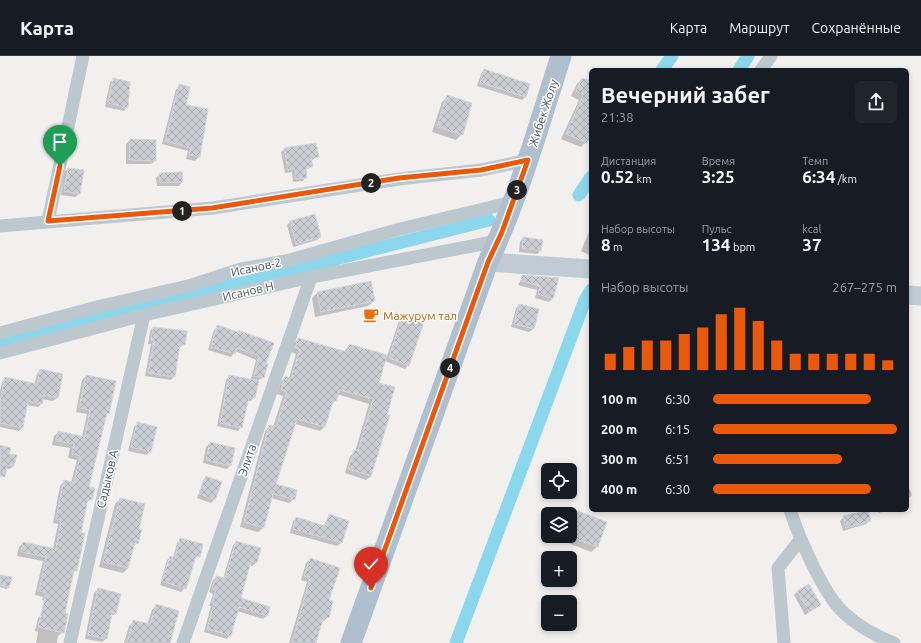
<!DOCTYPE html>
<html lang="ru">
<head>
<meta charset="utf-8">
<style>
  :root { --surface:#171b24; --page:#20242c; --text:#f1f3f6; --muted:#9ea1a6; --line:#363941; --accent:#ea580c }
  body { margin:0; font-family:Ubuntu,sans-serif; background:var(--page); color:var(--text); height:100vh; display:flex; flex-direction:column; font-size:15px; white-space:nowrap }
  * { box-sizing:border-box; margin:0 }
  p { font-size:13px; color:var(--muted) }
  .icon { flex:none; width:22px; height:22px; fill:none; stroke:currentColor; stroke-width:2; stroke-linecap:round; stroke-linejoin:round }
  .map { position:relative; flex:1; overflow:hidden }
  .side { position:absolute; left:589px; top:12px; width:320px; height:444px; display:flex; flex-direction:column; background:var(--surface); border-radius:6px; box-shadow:0 2px 6px #0003 }
  .side>* { flex:none }
  .fabs { position:absolute; left:541px; top:407px; display:grid; gap:8px }
  .fabs a { display:grid; place-items:center; width:36px; height:36px; border-radius:6px; background:var(--surface); box-shadow:0 2px 6px #0003; font-size:20px }
  .pin { position:absolute; display:grid; place-items:center; width:34px; height:34px; color:#fff; margin:-41px -17px; border-radius:50% 50% 50% 0; rotate:-45deg; box-shadow:0 0 4px #0007 }
  .pin .icon { rotate:45deg }
  .km { position:absolute; width:20px; height:20px; margin:-10px; border-radius:50%; background:#222; color:#fff; font-size:11px; line-height:20px; text-align:center }
  .round { display:grid; place-items:center; flex:none; width:42px; height:42px; border-radius:6px; background:var(--page) }
  .headline { display:flex; align-items:center; justify-content:space-between; height:68px; padding:0 12px }
  h1 { font-size:22px; font-weight:700; line-height:30px }
  .metrics { display:grid; grid-template-columns:repeat(3,1fr); gap:6px; height:68px; padding:4px 12px }
  .metrics div { display:grid; align-content:center }
  .metrics b { font-size:17px; font-weight:700 }
  .metrics small { font-size:11px; font-weight:400 }
  .metrics p { font-size:11px }
  .chart { height:112px; padding:8px 12px }
  .chart p { display:flex; justify-content:space-between }
  .chart svg { width:100%; height:72px; margin-top:4px; stroke:var(--accent); stroke-width:6 }
  ul { padding:0 12px; list-style:none; font-size:13px }
  li { display:grid; grid-template-columns:64px 48px 1fr; align-items:center; height:30px }
  li i { height:10px; border-radius:5px; background:var(--accent) }
  header { display:flex; align-items:center; gap:24px; box-sizing:border-box; height:56px; padding:0 20px; background:var(--surface); border-bottom:1px solid var(--line) }
  header strong { font-size:19px }
  nav { display:flex; gap:22px; margin-inline-start:auto; font-size:14px }
  .map>svg:first-child { display:block }
</style>
</head>
<body>
<header>
<strong>Карта</strong>
<nav><a>Карта</a><a>Маршрут</a><a>Сохранённые</a></nav>
</header>
<div class="map">
<svg width="921" height="587" viewBox="0 0 921 587">
  <defs>
    <pattern id="building-cross-hatch" width="8" height="8" patternUnits="userSpaceOnUse"><rect width="8" height="8" fill="#ccced4"/><path d="M0 0l8 8M0 8l8-8" fill="none" stroke="#a7aaaf"/></pattern>
  </defs>
  <rect width="100%" height="100%" fill="#f2efef"/>
  <g fill="#0003">
    <path d="M484 14 529 28 525 41 522 44 477 30 481 18Z"/>
    <path d="M114 23 127 51 124 55 105 51 110 26Z"/>
    <path d="M582 23 591 27V75L586 86 581 91 561 83 579 44 571 40 577 28Z"/>
    <path d="M180 30 184 50 207 54 199 101 195 105 186 103 188 95 162 88 176 33Z"/>
    <path d="M447 41 462 78 456 84 432 76 442 46Z"/>
    <path d="M130 84 155 105 151 108H126V88Z"/>
    <path d="M285 93 317 101 311 105 312 110 305 114 306 121 303 125 293 126 292 116 285 117 281 96Z"/>
    <path d="M68 113 79 137 76 141 61 139 64 116Z"/>
    <path d="M182 117V126L179 130H157L156 122 160 118Z"/>
    <path d="M314 159 320 181 317 184 293 191 287 169 290 166Z"/>
    <path d="M591 171V200L581 195Z"/>
    <path d="M524 182 542 185 540 195 537 198 519 196 520 185Z"/>
    <path d="M523 220 558 223 553 242 549 246 535 242 537 234 518 229Z"/>
    <path d="M370 226 374 245 368 250 315 261 312 242 317 237Z"/>
    <path d="M519 249 533 273 529 276 511 271 516 252Z"/>
    <path d="M403 258 408 309 405 313 385 305 378 327 371 420 366 424 345 417 350 400 355 396 369 348 337 338 335 345 331 350 324 371 320 375 295 368 275 429 294 443 289 447 271 442 263 472 258 476 240 471 265 375 270 370 273 371 283 340 277 338 281 326 285 321 289 322 296 298 291 296 294 287 298 283 344 296 349 289 387 300 400 262Z"/>
    <path d="M218 270 272 288 265 307 263 322 258 324 254 341 251 345 247 344 241 371 238 375 217 370 226 324 229 320 257 326 258 324 251 323 256 304 235 295 231 301 208 294 214 274Z"/>
    <path d="M153 272 184 288 179 292 174 320 171 324 145 320 151 288H148L150 275Z"/>
    <path d="M40 314 61 319 57 342 53 345 42 343 41 348 38 351 27 349 22 372 19 375 0 371V335L2 326 5 323 34 329 37 318Z"/>
    <path d="M86 320 108 357 105 360 88 431 91 443 86 447 80 477 76 514 72 518 64 558 63 576 58 580 57 587H36L38 576 35 575 38 562 52 547 42 544 43 541 35 539 43 505 17 500 19 491 23 487 53 493 58 468 53 467 60 430 64 425 71 427 77 404 68 402 70 392 52 389 54 380 58 376 82 381 87 358 76 356 82 324Z"/>
    <path d="M137 368 150 395 147 399 128 395 134 371Z"/>
    <path d="M210 387 230 409 227 413 203 407 206 391Z"/>
    <path d="M0 391 8 398 13 410 10 413 0 411Z"/>
    <path d="M206 421 214 444 211 447 197 442 203 425Z"/>
    <path d="M907 426 912 439 907 444Z"/>
    <path d="M120 443 138 473 137 487 132 492 128 512 123 517 99 511 115 448Z"/>
    <path d="M572 454 605 467 597 491 591 496 558 483 559 480H570V458H567Z"/>
    <path d="M878 454H887L879 457Z"/>
    <path d="M330 459 348 465 341 487 337 490 290 477 293 465 297 462 323 470Z"/>
    <path d="M844 461 870 465 866 468 843 475 840 465Z"/>
    <path d="M181 483 199 500 194 503 185 532 181 536 160 529 167 504 171 501 173 502 177 487Z"/>
    <path d="M237 486 260 493 256 507 252 510 249 509 240 543 267 560 263 563 237 555 230 579 227 583 204 576 211 550H209L213 538 209 536 213 524 216 521 223 523 233 489Z"/>
    <path d="M310 503 327 545 328 561 324 565H322L315 587H289L307 526 301 524 306 507Z"/>
    <path d="M0 520 8 531 7 533 0 531Z"/>
    <path d="M98 533 120 539 115 558 110 561 106 583 102 586 85 583 94 537Z"/>
    <path d="M798 535 820 549 805 559 794 539Z"/>
    <path d="M156 549 169 587H124L129 570 134 565 147 569 152 554Z"/>
  </g>
  <g fill="none" stroke-linecap="round" stroke-linejoin="round">
    <g stroke="#8bd7ec" stroke-width="13">
      <path d="M662 14 672 0"/>
      <path d="M739 14 748 0"/>
      <path d="M579 139 591 121"/>
      <path d="M0 286 194 239 489 164"/>
      <path d="M456 587 585 244 591 234"/>
    </g>
  </g>
  <g fill="url(#building-cross-hatch)" stroke="#d3d5db">
    <path d="M484 13 530 28 526 41 480 27Z"/>
    <path d="M591 21V77L587 87 566 78 583 39 576 35 582 22 589 25Z"/>
    <path d="M113 22 130 26 128 52 108 47Z"/>
    <path d="M179 28 190 31 186 49 208 53 200 101 189 99 191 92 165 85Z"/>
    <path d="M447 39 472 47 463 79 437 71Z"/>
    <path d="M130 83 156 84V105L129 104Z"/>
    <path d="M316 87 319 101 311 102 313 111 306 112 307 122 296 123 295 113 288 114 284 92Z"/>
    <path d="M68 112 84 114 80 138 64 135Z"/>
    <path d="M182 116 183 126 160 127 159 117Z"/>
    <path d="M315 158 321 181 296 188 290 165Z"/>
    <path d="M523 181 543 184 541 195 522 192Z"/>
    <path d="M522 219 559 222 553 243 538 238 540 230 521 225Z"/>
    <path d="M371 225 375 245 321 256 317 236Z"/>
    <path d="M519 248 539 253 534 273 514 268Z"/>
    <path d="M403 257 425 263 409 310 389 302Z"/>
    <path d="M217 269 238 276V274L274 287 266 307H268L264 322 254 320 259 300 237 292 235 298 211 291Z"/>
    <path d="M153 271 187 275 185 289 180 288 175 321 148 317 154 285 151 284Z"/>
    <path d="M298 282 347 296 349 288 387 299 379 327 395 331 387 359H390L371 420 348 413 354 394 358 395 373 343 340 334 336 345H333L325 371 297 363 276 428 297 434 295 444 273 438 264 472 244 466 269 369 276 371 287 336 281 334 285 320 291 322 300 293 295 292Z"/>
    <path d="M40 313 63 318 58 342 44 339 42 348 28 345 23 372 0 367V345L5 321 37 328Z"/>
    <path d="M86 319 116 325 109 358 107 357 89 431 95 432 92 444 88 443 81 477H85L77 515 74 514 65 557 68 558 64 577 38 571 46 537 39 535 46 501 21 496 23 486 56 493 61 464 56 463 64 424 74 427 80 400 72 398 74 388 56 385 58 375 85 381 90 354 79 352Z"/>
    <path d="M229 319 259 325 255 342 249 341 242 372 220 367Z"/>
    <path d="M137 366 157 371 151 396 131 391Z"/>
    <path d="M210 386 235 392 231 410 206 404Z"/>
    <path d="M0 389 11 392 9 398 17 399 14 410 7 409 5 421 0 420Z"/>
    <path d="M206 420 222 426 215 444 199 438Z"/>
    <path d="M120 442 145 448 139 473H142L138 488 135 487 128 512 103 506Z"/>
    <path d="M570 452 607 466 598 491 570 481Z"/>
    <path d="M868 454 871 465 846 472 843 460Z"/>
    <path d="M329 458 349 465 342 487 293 473 296 461 325 470Z"/>
    <path d="M180 482 203 488 200 501 196 500 186 533 162 525 170 500 175 501Z"/>
    <path d="M236 485 261 492 257 507 251 505 241 542 270 551 268 560 239 551 231 580 207 573 214 547 212 546 216 534 212 533 216 520 225 522Z"/>
    <path d="M310 502 340 512 329 544 333 545 329 562 324 560 316 587H292L310 522 304 520Z"/>
    <path d="M0 519 12 521 9 532 0 529Z"/>
    <path d="M809 528 821 549 809 556 797 535Z"/>
    <path d="M98 532 121 538 116 558 112 557 107 583 88 579Z"/>
    <path d="M156 548 179 555 170 587H127L133 564 150 568Z"/>
  </g>
  <g fill="none" stroke-linecap="round" stroke-linejoin="round">
    <g stroke="#bdc7ce" stroke-width="13">
      <path d="M761 14 771 0"/>
      <path d="M48 165 83 0"/>
      <path d="M0 170 213 152 399 123 481 114 528 104"/>
      <path d="M0 277 97 251 192 229 241 213 286 205 400 173 513 146"/>
      <path d="M0 297 144 259 311 221 498 185"/>
      <path d="M790 454C799 481 823 538 844 557 858 570 876 580 894 587"/>
      <path d="M70 587 144 259"/>
      <path d="M183 587 311 221"/>
      <path d="M784 587 778 512 800 484"/>
    </g>
    <g stroke="#c0cbd6" stroke-width="19">
      <path d="M488 206 591 213"/>
      <path d="M907 239 921 240"/>
    </g>
    <path stroke="#afbfce" stroke-width="21" d="M351 587 488 206C519 140 539 69 561 0"/>
  </g>
  <g fill="none" stroke-linecap="round" stroke-linejoin="round">
    <defs>
      <path id="route" d="M60 110 48 165 212 152 399 122 481 114 528 104 502 176 488 206 371 532"/>
    </defs>
    <use href="#route" stroke="#fff" stroke-width="8"/>
    <use href="#route" stroke="#ea580c" stroke-width="5"/>
  </g>
  <defs>
    <symbol id="cafe-bare" viewBox="-9 -9 18 18"><path d="M-5.5-4.5H6V0H3Q3 3.5 0 3.5H-2.5Q-5.5 3.5-5.5 0ZM3-3.2v2h1.7v-2ZM-6 4.5H4V6H-6Z" fill="#e8710a" stroke="#fff" stroke-width="2.5" paint-order="stroke"/></symbol>
  </defs>
  <g fill-rule="evenodd">
    <use href="#cafe-bare" x="360" y="248" width="22" height="22"/>
  </g>
  <g text-anchor="middle" dominant-baseline="central" stroke-width="3" stroke-linejoin="round" paint-order="stroke">
    <g font-size="12" fill="#47525d" stroke="#fff">
      <text transform="translate(543 57) rotate(-72)">Жибек Жолу</text>
      <text transform="translate(256 211) rotate(-12)">Исанов-2</text>
      <text transform="translate(248 235) rotate(-13)">Исанов Н</text>
      <text transform="translate(247 404) rotate(-71)">Элита</text>
      <text transform="translate(107 423) rotate(-77)">Садыков А</text>
    </g>
    <g font-size="12" fill="#c56008" stroke="#fff" text-anchor="start">
      <text x="383" y="259">Мажурум тал</text>
    </g>
  </g>
</svg>
<div class="fabs">
<a><svg class="icon" aria-label="locate" viewBox="0 0 24 24"><circle cx="12" cy="12" r="6"/><path d="M12 2v4M12 18v4M2 12h4M18 12h4"/></svg></a>
<a><svg class="icon" aria-label="layers" viewBox="0 0 24 24"><path d="M12 4l9 5-9 5-9-5zM3 14l9 5 9-5"/></svg></a>
<a>+</a>
<a>−</a>
</div>
<div class="pin" style="left:60px;top:110px;background:#1e9e55"><svg class="icon" aria-label="arrive" viewBox="0 0 24 24"><path d="M6 21V4h12l-3 4 3 4H6"/></svg></div>
<div class="pin" style="left:371px;top:532px;background:#d93025"><svg class="icon" aria-label="check" viewBox="0 0 24 24"><path d="M5 12l5 5 9-10"/></svg></div>
<b class="km" style="left:182px;top:155px">1</b>
<b class="km" style="left:371px;top:127px">2</b>
<b class="km" style="left:517px;top:134px">3</b>
<b class="km" style="left:450px;top:312px">4</b>
<section class="side">
<div class="headline"><div><h1>Вечерний забег</h1><p>21:38</p></div><a class="round"><svg class="icon" aria-label="share" viewBox="0 0 24 24"><path d="M12 15V3M7 8l5-5 5 5M5 13v7h14v-7"/></svg></a></div>
<div class="metrics">
<div><p>Дистанция</p><b>0.52<small> km</small></b></div>
<div><p>Время</p><b>3:25</b></div>
<div><p>Темп</p><b>6:34<small> /km</small></b></div>
</div>
<div class="metrics">
<div><p>Набор высоты</p><b>8<small> m</small></b></div>
<div><p>Пульс</p><b>134<small> bpm</small></b></div>
<div><p>kcal</p><b>37</b></div>
</div>
<div class="chart"><p><span>Набор высоты</span>267–275 m</p>
<svg viewBox="0 0 160 44" preserveAspectRatio="none"><path d="M5 44V34M15 44V30M25 44V26M35 44V26M45 44V22M55 44V18M65 44V10M75 44V6M85 44V14M95 44V26M105 44V34M115 44V34M125 44V34M135 44V34M145 44V34M155 44V38"/></svg>
</div>
<ul>
<li><b>100 m</b>6:30<i style="width:86%"></i></li>
<li><b>200 m</b>6:15<i style="width:100%"></i></li>
<li><b>300 m</b>6:51<i style="width:70%"></i></li>
<li><b>400 m</b>6:30<i style="width:86%"></i></li>
</ul>
</section>
</div>
</body>
</html>
